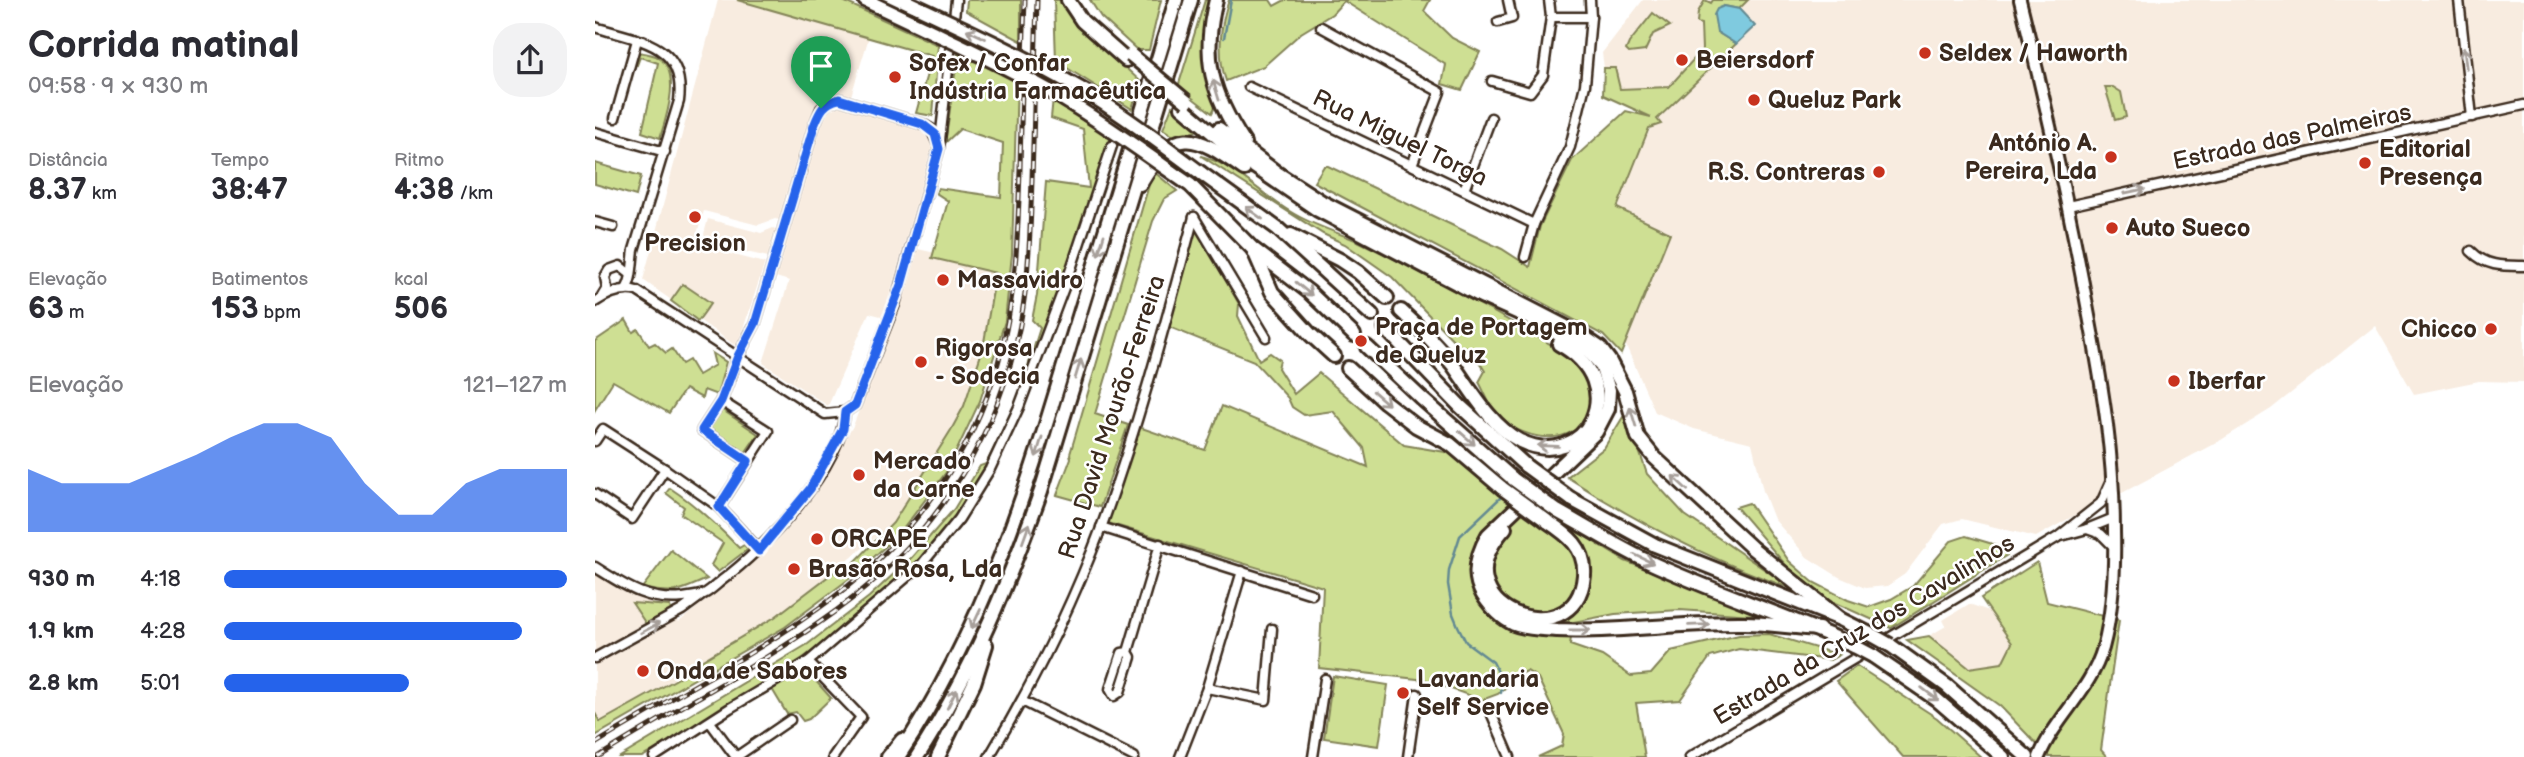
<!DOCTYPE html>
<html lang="pt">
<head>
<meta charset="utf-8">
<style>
  :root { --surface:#fff; --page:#f2f2f3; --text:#2b2b33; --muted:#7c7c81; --accent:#2563eb }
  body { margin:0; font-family:"Balsamiq Sans",sans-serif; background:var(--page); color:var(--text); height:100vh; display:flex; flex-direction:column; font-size:26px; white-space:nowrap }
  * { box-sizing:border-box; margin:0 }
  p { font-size:23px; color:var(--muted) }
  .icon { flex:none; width:38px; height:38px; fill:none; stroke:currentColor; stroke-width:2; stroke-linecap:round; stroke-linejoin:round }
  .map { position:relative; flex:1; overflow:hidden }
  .drawer { display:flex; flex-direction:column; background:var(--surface); width:595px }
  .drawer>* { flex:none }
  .pin { position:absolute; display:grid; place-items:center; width:60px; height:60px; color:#fff; margin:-72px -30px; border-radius:50% 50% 50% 0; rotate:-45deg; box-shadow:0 0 7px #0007 }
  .pin .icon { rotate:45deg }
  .round { display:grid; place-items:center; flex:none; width:74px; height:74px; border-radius:28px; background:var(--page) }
  .head { display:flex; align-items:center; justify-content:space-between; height:119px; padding:0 28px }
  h1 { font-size:38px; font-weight:600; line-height:52px }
  .stats { display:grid; grid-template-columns:repeat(3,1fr); gap:10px; height:119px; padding:7px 28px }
  .stats div { display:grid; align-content:center }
  .stats b { font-size:30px; font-weight:600 }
  .stats small { font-size:19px; font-weight:400 }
  .stats p { font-size:19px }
  .chart { height:196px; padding:14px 28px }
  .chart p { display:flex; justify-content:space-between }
  .chart svg { width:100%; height:126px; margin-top:7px; fill:var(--accent); opacity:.7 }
  ul { padding:0 28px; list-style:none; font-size:23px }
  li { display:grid; grid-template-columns:112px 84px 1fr; align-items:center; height:52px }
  li i { height:18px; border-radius:9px; background:var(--accent) }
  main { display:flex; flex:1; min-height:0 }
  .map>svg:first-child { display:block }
</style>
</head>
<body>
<main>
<section class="drawer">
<div class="head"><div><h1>Corrida matinal</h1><p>09:58 · 9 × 930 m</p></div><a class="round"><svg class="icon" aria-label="share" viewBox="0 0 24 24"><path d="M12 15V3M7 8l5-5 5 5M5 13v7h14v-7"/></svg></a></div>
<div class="stats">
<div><p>Distância</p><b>8.37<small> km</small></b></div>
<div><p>Tempo</p><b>38:47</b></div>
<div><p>Ritmo</p><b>4:38<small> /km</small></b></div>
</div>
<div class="stats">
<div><p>Elevação</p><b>63<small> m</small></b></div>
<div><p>Batimentos</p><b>153<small> bpm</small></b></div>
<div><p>kcal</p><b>506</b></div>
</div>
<div class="chart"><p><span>Elevação</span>121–127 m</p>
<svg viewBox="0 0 160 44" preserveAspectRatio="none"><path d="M0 44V22L10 27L20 27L30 27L40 22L50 17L60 11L70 6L80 6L90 11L100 27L110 38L120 38L130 27L140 22L150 22L160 22V44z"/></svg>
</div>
<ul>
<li><b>930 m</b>4:18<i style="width:100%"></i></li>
<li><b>1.9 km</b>4:28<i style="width:87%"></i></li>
<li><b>2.8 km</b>5:01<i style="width:54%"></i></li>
</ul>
</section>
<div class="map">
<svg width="1929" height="757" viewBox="0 0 1929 757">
  <rect width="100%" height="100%" fill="#fff"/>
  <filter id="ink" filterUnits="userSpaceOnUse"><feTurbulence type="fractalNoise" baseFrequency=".0143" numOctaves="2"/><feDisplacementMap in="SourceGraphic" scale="14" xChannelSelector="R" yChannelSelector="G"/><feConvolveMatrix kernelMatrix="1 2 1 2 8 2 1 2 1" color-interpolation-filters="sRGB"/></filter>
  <g filter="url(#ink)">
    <g fill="#f8ece0">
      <path d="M123 0H142L274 37 256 96 236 93 224 102 185 220 180 219 163 225 109 211 101 237 108 247 170 263 142 347 48 280Z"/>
      <path d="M1048 0H1929V382L1884 381 1819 394 1780 326 1676 409 1626 440 1527 493 1498 505 1441 537 1367 519 1348 524 1310 574 1292 586 1270 588 1244 577 1212 557 1179 519 1168 491 1157 443 1099 429 1060 412 1029 341 1009 213 1061 119 1008 95 1009 68 1007 53Z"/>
      <path d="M242 104 327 131 334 136 338 145 290 313 286 316 274 313 233 406 168 363 194 281 181 277 226 116 232 107Z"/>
      <path d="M113 219 166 233 178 228 183 230 173 257 112 243 109 234Z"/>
      <path d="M323 249 408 269 376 400 323 492 314 497 312 513 180 617 103 672 0 733V573L31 593 74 609 84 622 162 558 202 515 258 426 309 294Z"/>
      <path d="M1374 604 1394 611 1417 643 1408 663 1374 668 1334 636 1351 626 1348 620Z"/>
    </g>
    <g fill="#cedf93" stroke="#848458" stroke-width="2">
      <path d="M142 0H246L343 45 338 116 321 113 337 56Z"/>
      <path d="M372 0H426V41L371 11Z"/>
      <path d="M459 0H468L480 21 545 81 537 109 461 61Z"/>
      <path d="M495 0H566L554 50H542L506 17Z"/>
      <path d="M610 0H619L609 49 610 72 622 103 617 113 583 87Z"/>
      <path d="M634 0H675L679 6 690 0H835L829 11 857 38 885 52 867 90 847 84 851 65 749 1 737 14 706 33 669 66 631 81C622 56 625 24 634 0Z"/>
      <path d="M1110 0 1116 3 1118 0H1153L1144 9 1129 6 1122 32 1141 44 1062 119 1066 124 1054 128 1022 208 1075 233 1026 354 1008 335 719 182 729 166H733L907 249 935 267 945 226 977 160 1031 111 1056 117 1008 95 1009 68H1020L1025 89 1074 87 1107 50 1106 24 1102 23 1103 12Z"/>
      <path d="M1058 13 1075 26 1058 34 1050 51 1034 53 1031 50 1034 43Z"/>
      <path d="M42 52C49 53 59 54 64 58 87 73 71 118 65 138L47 132 63 63 45 57 42 65 39 64Z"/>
      <path d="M363 54 422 80 417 254 410 321 385 401 352 471 305 533 258 576 190 627 0 736V713L5 722 96 671 106 661 180 617 239 572 257 565 298 523 356 430 369 406 388 348 401 273 337 258 353 201 341 193 343 188 406 197 408 143 365 129 350 143Z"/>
      <path d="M1510 87H1518L1526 92 1531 117 1520 120Z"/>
      <path d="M458 98 516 136C500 195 479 250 459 307 425 400 392 489 322 562 244 644 144 701 47 757H25L213 644 274 597 317 557 359 509 385 466 391 464 422 401 445 328 437 320 442 295 451 182 494 188 488 129 456 118Z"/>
      <path d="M577 106 607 128 583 139 568 129Z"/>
      <path d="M606 156C641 165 665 194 696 212 718 226 746 233 769 244 821 269 870 296 920 324 939 335 973 352 987 368 998 381 1000 410 988 423 965 449 918 436 899 411 893 402 889 391 884 382L890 371 875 348 864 346 797 277 750 244 728 234Z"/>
      <path d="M0 163 46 176 41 196 0 184Z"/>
      <path d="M558 171 582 191 569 199 558 221 500 414 533 425 505 507 462 495 476 458 475 454Z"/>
      <path d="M601 228 644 304 643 316 664 360 675 353 685 360 683 368 699 394 724 373 809 445 856 453 1030 561 1172 616 1085 610 1020 614 978 622 975 645 1007 656 1036 676 1056 674 1076 651 1144 635 1174 634 1244 655 1235 660 1144 649 1115 657 1085 700 1041 703 1050 757H943L967 746 969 734 943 678 932 671 911 681V687L903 694 887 700 831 680 724 668 728 587 513 523 544 427 610 450 627 406 773 467 769 448 738 411 709 415 697 407 693 398 659 361 574 327Z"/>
      <path d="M88 284 116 303 103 321 76 301Z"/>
      <path d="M31 320 38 332 43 329 54 346 60 343 71 353 77 349 87 364 94 360 103 375 120 365 117 353 131 362 122 395 109 390 107 398 90 389 74 413 18 381 0 410V341Z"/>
      <path d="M126 409 163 434 150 453 113 428Z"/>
      <path d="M1031 412 1052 474 1090 515 1198 589C1117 561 1044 524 972 477L1009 448Z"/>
      <path d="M75 488C101 505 122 525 144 548L149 545 153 549 123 572 116 565 128 543 86 514 89 507 71 493Z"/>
      <path d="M1154 503 1194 561 1218 582 1253 600 1274 607 1296 599 1318 586 1356 541 1371 536 1401 545 1412 555 1296 628 1231 599 1201 577 1141 507Z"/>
      <path d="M76 550 112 579C83 592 79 595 47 588Z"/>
      <path d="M1442 562 1452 602 1524 620 1506 750 1512 757H1454L1405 706 1312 640 1334 636 1374 668 1407 663 1417 643 1386 598Z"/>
      <path d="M37 603 75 606 76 611 51 624Z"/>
      <path d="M1262 666 1342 718 1386 757H1308L1241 681Z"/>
      <path d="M210 669 236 698 214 719 208 721 201 712 192 714 177 689Z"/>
      <path d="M738 676 793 685 784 746 729 738Z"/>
    </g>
    <path fill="#7fcadf" stroke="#648a92" stroke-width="2" d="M1129 6 1144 9 1160 26 1141 44 1122 32 1119 15 1122 9Z"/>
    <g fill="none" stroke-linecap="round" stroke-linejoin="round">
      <g stroke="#648a92" stroke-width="2.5">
        <path d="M629 38 636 0"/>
        <path d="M905 498 865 536 854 570 853 584 858 614 863 626 871 642 898 662 907 680 906 693"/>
      </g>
      <defs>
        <g id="minor">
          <path d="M954 0 956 17H996"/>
          <path d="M1864 0 1877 117"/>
          <path d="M903 22 917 18 913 0"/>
          <path d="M0 27C44 41 91 43 84 101L39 250C37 262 38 282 30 290"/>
          <path d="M726 27 845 92 817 165"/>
          <path d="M897 81 935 92 948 75 956 17"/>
          <path d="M654 87 939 224"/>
          <path d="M20 118 42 40"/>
          <path d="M0 132 70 152"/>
          <path d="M869 190 896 118"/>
          <path d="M1473 206 1929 105"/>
          <path d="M599 217 671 337"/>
          <path d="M0 222 18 227"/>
          <path d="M1876 251C1892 267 1908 266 1929 266"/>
          <path d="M930 257 939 224 975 147 990 85 996 17 995 0"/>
          <path d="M7 296 12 288 10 277 14 270 25 266 35 274"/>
          <path d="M0 302C12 294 28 287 42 291L230 414 250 412 260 405 300 304 344 149 361 0"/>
          <path d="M126 401 143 356 160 324 219 126 226 109 234 102 244 99 327 124 336 129 343 144"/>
          <path d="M0 441 8 429 70 469 37 519 0 494"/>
          <path d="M70 469 124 507 164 550"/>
          <path d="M124 507 173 431 126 401 107 430 153 461"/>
          <path d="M506 527 717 594"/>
          <path d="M1492 529 1506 534 1519 547"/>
          <path d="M1466 536 1492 529 1519 518"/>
          <path d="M0 567C29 585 52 602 88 598 94 597 103 596 109 594 115 591 121 585 126 581 171 548 245 469 250 412"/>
          <path d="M533 652 536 657 525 692 519 696 515 689 527 653 533 652 565 544"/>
          <path d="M0 658 87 610 106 596"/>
          <path d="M213 662 266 717 238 757"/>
          <path d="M612 688 671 700 677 629"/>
          <path d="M427 701 539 757"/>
          <path d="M897 715 915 757"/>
          <path d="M115 722 141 757"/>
          <path d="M59 757 135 708 213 662 327 564 364 519 395 469 424 407 476 269 517 146"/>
          <path d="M141 757 195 720"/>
          <path d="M394 757C438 684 476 608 506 528 543 427 571 321 599 217"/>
          <path d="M585 757 612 688 647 571"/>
          <path d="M718 757 730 679"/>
          <path d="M813 757 822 694"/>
          <path d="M1095 757 1463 537 1506 503 1516 481"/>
        </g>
        <path id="major" d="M1425 0C1451 105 1475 210 1494 316 1508 390 1519 456 1519 532 1520 570 1518 610 1508 648 1496 690 1460 718 1444 757"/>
        <g id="highway">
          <path d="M270 0 329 28"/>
          <path d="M473 0 487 21 531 60"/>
          <path d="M621 0C606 58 617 94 649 143"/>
          <path d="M587 107 647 158 723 210 886 296 933 317 993 351 1006 365 1014 390 1013 409 1001 432 893 535C882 554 876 575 888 595 896 607 906 618 919 624 932 629 948 629 962 630 1024 633 1087 622 1149 623 1174 623 1199 628 1224 629"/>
          <path d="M624 129 682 173 727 202 983 333 1005 348 1014 360 1030 391 1043 437 1059 457 1157 548 1245 619"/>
          <path d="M606 173 683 229 777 315"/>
          <path d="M582 176 595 185 657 248 714 292 759 335"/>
          <path d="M545 184C580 124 598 133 649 169"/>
          <path d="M696 235 745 260 763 272 792 298"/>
          <path d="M659 251 677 292 715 334 739 356"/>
          <path d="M806 311C825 328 842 345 858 365 876 390 896 426 925 441 991 473 1038 384 964 344"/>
          <path d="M790 328 865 406 931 466"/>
          <path d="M772 347 826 398 918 479"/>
          <path d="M753 368 790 402 821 426 855 444 907 488"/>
          <path d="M976 499 1060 545 1245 619 1279 636"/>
          <path d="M962 511C992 528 1021 546 1052 561 1120 593 1193 615 1261 647"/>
          <path d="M910 528C838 607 982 660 989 575 991 548 973 535 952 521"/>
          <path d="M1295 645 1352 686 1432 757"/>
          <path d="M1278 656 1341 699 1408 757"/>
          <path d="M293 757 307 740"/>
          <path d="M303 757C391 625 432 489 477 339 512 226 546 113 581 0"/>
          <path d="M322 757C376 674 413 584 446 491L596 0"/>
          <path d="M343 757 379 683 391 645"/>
        </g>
      </defs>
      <use href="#minor" stroke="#3b2a1e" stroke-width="13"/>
      <use href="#major" stroke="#3b2a1e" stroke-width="16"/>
      <use href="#highway" stroke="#3b2a1e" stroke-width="18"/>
      <use href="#minor" stroke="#fff" stroke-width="8"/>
      <use href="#major" stroke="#fff" stroke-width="10"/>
      <use href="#highway" stroke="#fff" stroke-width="12"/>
      <defs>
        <g id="rail">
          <path d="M0 744C79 695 165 653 239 597 317 538 376 458 403 363 421 300 423 234 425 169 426 113 428 56 430 0"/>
          <path d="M3 757C82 707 167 665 242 610 332 545 395 451 421 343 434 290 435 235 437 180 439 120 440 60 442 0"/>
        </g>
      </defs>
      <use href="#rail" stroke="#3b2a1e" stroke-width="5"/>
      <use href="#rail" stroke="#fff" stroke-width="2.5" stroke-dasharray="8" stroke-linecap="butt"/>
      <defs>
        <g id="highway-bridge">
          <path d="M308 0C370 29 432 57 491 92 531 116 568 145 606 173"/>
          <path d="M329 28C375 50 421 71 465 97 505 121 543 148 582 176"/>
          <path d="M536 55 592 102"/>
          <path d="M931 466 976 499"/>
          <path d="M918 479 962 511"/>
          <path d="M907 488 952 521"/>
          <path d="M1279 636 1295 645"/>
          <path d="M1261 647 1278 656"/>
        </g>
      </defs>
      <use href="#highway-bridge" stroke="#3b2a1e" stroke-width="18" stroke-linecap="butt"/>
      <use href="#highway-bridge" stroke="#fff" stroke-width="12"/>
    </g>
    <defs><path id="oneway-shaft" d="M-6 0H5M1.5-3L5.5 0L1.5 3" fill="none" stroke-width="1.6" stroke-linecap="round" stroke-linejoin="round" transform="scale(1.75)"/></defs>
    <g stroke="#a79f9a">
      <use href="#oneway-shaft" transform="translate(381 34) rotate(-155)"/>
      <use href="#oneway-shaft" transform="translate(1870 58) rotate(-97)"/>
      <use href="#oneway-shaft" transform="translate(621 90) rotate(-107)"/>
      <use href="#oneway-shaft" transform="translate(1540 191) rotate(-12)"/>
      <use href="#oneway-shaft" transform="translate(659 213) rotate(-145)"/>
      <use href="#oneway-shaft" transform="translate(506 245) rotate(107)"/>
      <use href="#oneway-shaft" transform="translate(709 289) rotate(40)"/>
      <use href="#oneway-shaft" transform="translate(483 369) rotate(-73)"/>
      <use href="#oneway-shaft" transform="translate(786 398) rotate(41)"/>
      <use href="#oneway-shaft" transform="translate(1038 417) rotate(-107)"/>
      <use href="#oneway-shaft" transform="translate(872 438) rotate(41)"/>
      <use href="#oneway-shaft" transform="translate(953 446) rotate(-178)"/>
      <use href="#oneway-shaft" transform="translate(444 447) rotate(107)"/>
      <use href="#oneway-shaft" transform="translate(1085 483) rotate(-137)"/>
      <use href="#oneway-shaft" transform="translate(431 533) rotate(-70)"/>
      <use href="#oneway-shaft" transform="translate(1049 559) rotate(26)"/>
      <use href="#oneway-shaft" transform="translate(381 619) rotate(115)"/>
      <use href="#oneway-shaft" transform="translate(1104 625) rotate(-2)"/>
      <use href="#oneway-shaft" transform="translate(55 628) rotate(-28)"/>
      <use href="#oneway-shaft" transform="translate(985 630)"/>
      <use href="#oneway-shaft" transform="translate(1335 694) rotate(37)"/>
      <use href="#oneway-shaft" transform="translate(357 699) rotate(-63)"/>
    </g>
  </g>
  <g fill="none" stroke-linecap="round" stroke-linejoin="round" filter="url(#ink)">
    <defs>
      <path id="route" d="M244 99 327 124 340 134 344 149 306 285 260 405 250 412 248 429 215 489 164 551 124 507 153 461 107 430 126 401 143 356 160 324 219 126C225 111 228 103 244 99Z"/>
    </defs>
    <use href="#route" stroke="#fff" stroke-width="14"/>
    <use href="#route" stroke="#2563eb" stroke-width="9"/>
  </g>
  <g fill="#c8321e" stroke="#fff" stroke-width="2.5">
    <circle cx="1330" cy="53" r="7"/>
    <circle cx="1087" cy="60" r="7"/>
    <circle cx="300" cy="77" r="7"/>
    <circle cx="1159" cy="100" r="7"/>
    <circle cx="1516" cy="157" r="7"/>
    <circle cx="1770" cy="163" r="7"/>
    <circle cx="1284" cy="172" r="7"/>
    <circle cx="100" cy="217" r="7"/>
    <circle cx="1517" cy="228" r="7"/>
    <circle cx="348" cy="280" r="7"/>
    <circle cx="1896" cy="329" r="7"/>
    <circle cx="766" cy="341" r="7"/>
    <circle cx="326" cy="362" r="7"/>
    <circle cx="1579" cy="381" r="7"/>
    <circle cx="264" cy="475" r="7"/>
    <circle cx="222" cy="539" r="7"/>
    <circle cx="199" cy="569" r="7"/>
    <circle cx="48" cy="671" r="7"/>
    <circle cx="808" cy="693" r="7"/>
  </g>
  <g text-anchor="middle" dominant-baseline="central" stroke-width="5" stroke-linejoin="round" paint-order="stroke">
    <g font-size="24" font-weight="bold" fill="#3b2a1e" stroke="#fff" text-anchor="start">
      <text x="1344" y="53">Seldex / Haworth</text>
      <text x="1101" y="60">Beiersdorf</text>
      <text x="314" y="63">Sofex / Confar<tspan x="314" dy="28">Indústria Farmacêutica</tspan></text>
      <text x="1173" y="100">Queluz Park</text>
      <text x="1502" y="143" text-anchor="end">António A.<tspan x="1502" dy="28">Pereira, Lda</tspan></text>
      <text x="1784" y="149">Editorial<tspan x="1784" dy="28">Presença</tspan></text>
      <text x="1270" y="172" text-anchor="end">R.S. Contreras</text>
      <text x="1531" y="228">Auto Sueco</text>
      <text x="100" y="243" text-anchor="middle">Precision</text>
      <text x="362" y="280">Massavidro</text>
      <text x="780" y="327">Praça de Portagem<tspan x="780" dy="28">de Queluz</tspan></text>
      <text x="1882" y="329" text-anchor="end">Chicco</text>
      <text x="340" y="348">Rigorosa<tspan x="340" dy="28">- Sodecia</tspan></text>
      <text x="1593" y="381">Iberfar</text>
      <text x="278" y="461">Mercado<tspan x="278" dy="28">da Carne</tspan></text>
      <text x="236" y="539">ORCAPE</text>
      <text x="213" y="569">Brasão Rosa, Lda</text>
      <text x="62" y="671">Onda de Sabores</text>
      <text x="822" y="679">Lavandaria<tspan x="822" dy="28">Self Service</tspan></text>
    </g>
    <g font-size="24" fill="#3b2a1e" stroke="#fff">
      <text transform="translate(1697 137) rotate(-12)">Estrada das Palmeiras</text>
      <text transform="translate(805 138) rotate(26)">Rua Miguel Torga</text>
      <text transform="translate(517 417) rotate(-72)">Rua David Mourão-Ferreira</text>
      <text transform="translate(1269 630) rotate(-31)">Estrada da Cruz dos Cavalinhos</text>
    </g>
  </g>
</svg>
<div class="pin" style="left:226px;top:108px;background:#1e9e55"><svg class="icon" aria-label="arrive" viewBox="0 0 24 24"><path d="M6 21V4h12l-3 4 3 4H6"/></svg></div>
</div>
</main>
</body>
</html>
